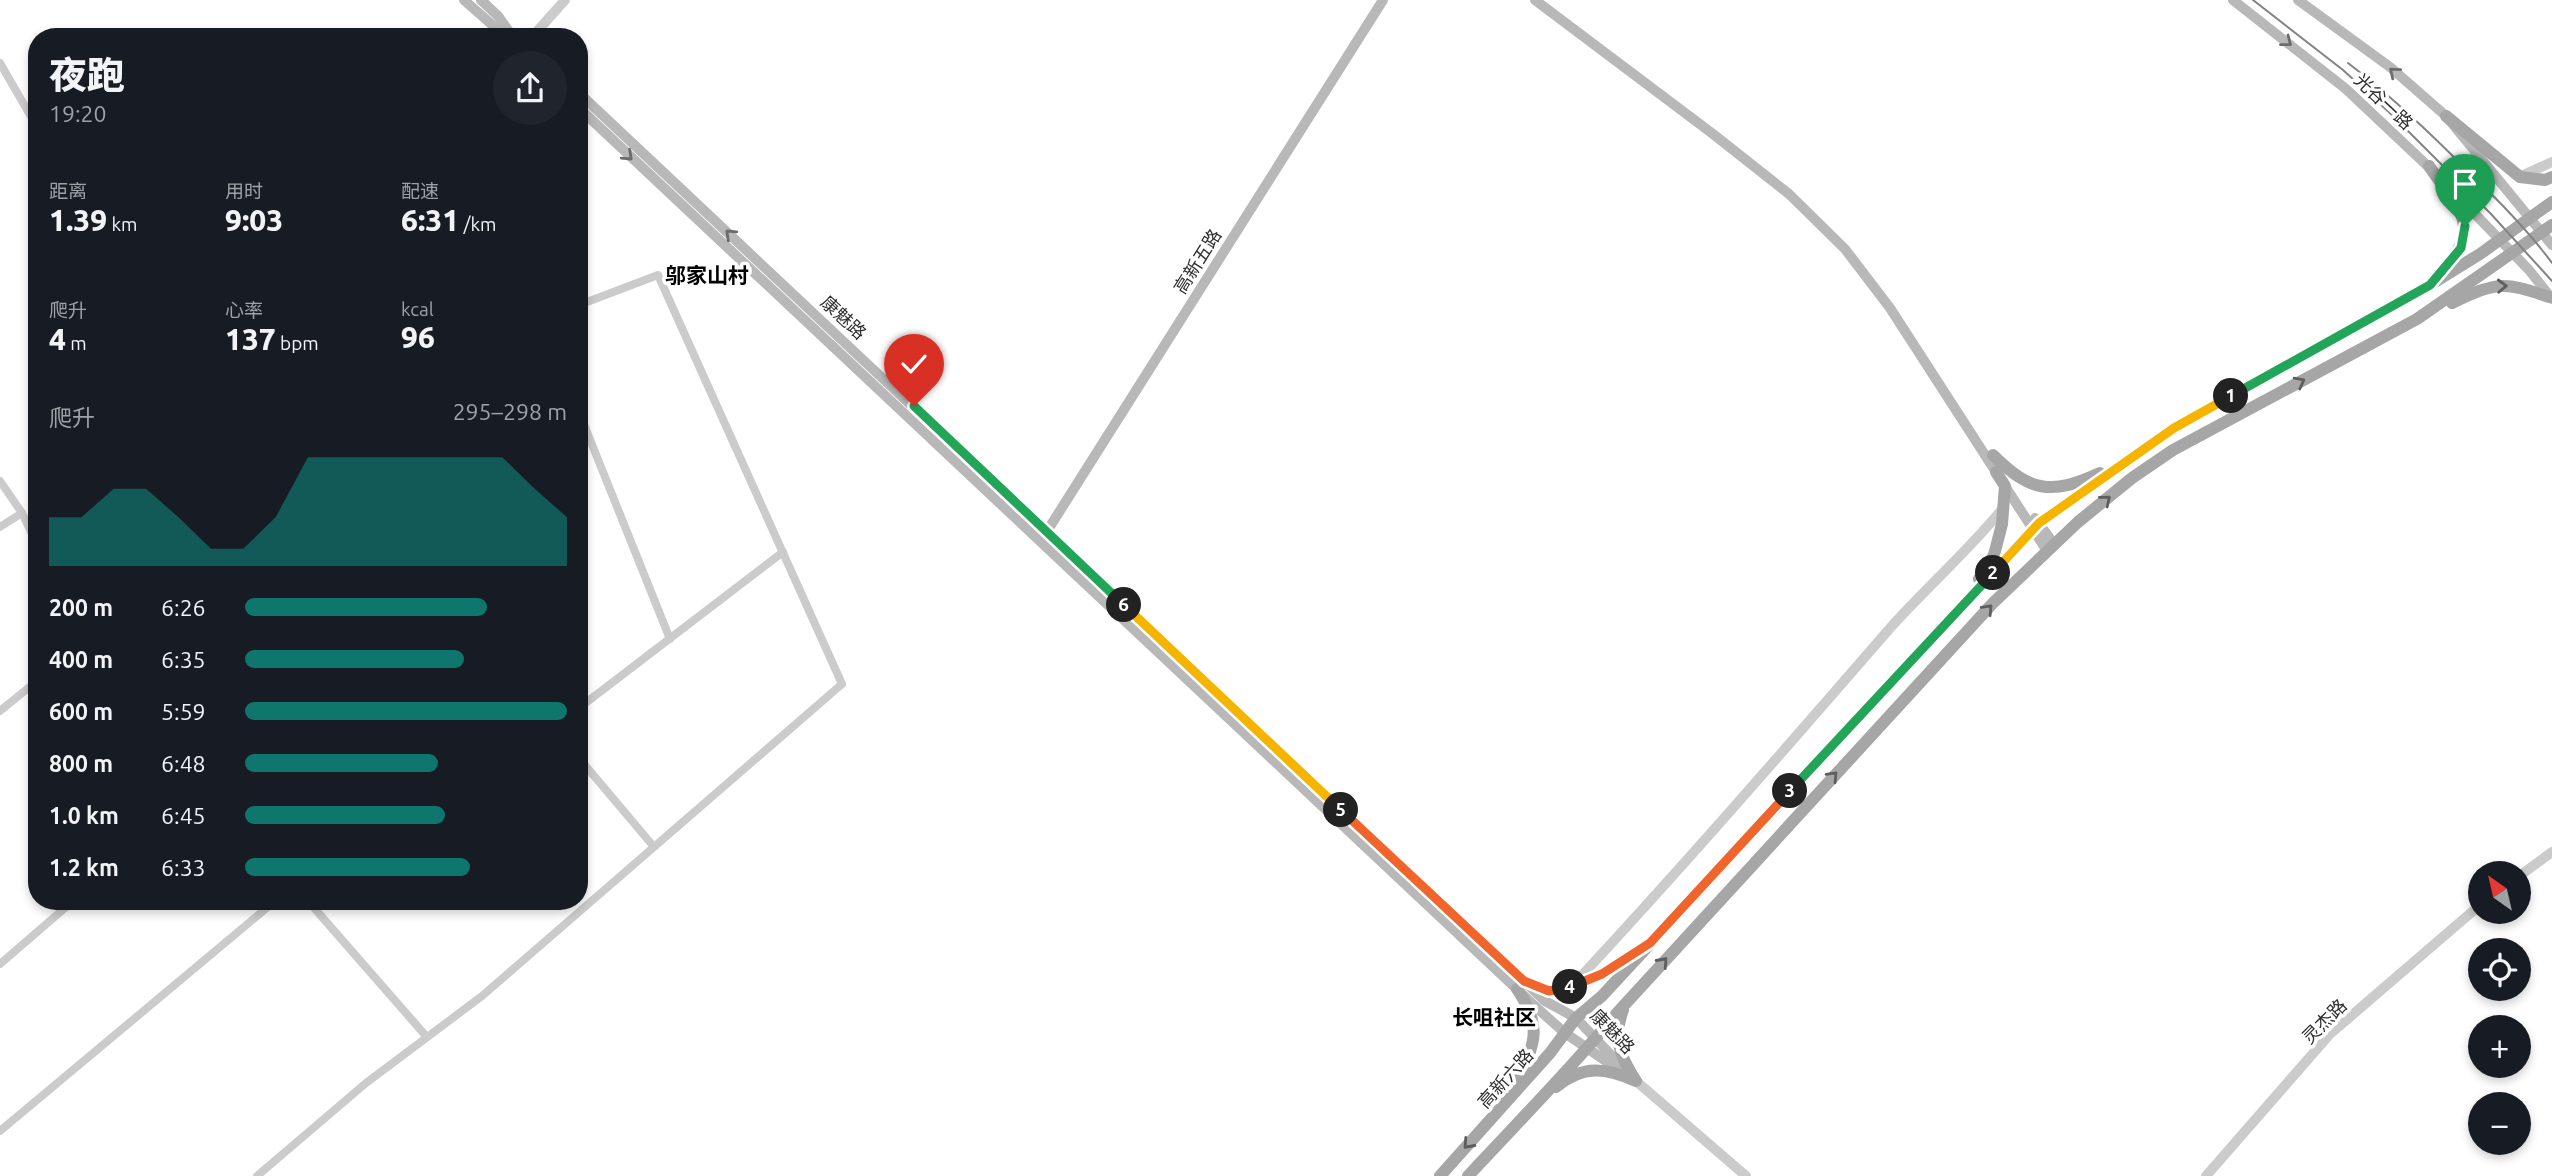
<!DOCTYPE html>
<html lang="zh">
<head>
<meta charset="utf-8">
<style>
  :root { --surface:#171b24; --page:#20242c; --text:#f1f3f6; --muted:#9ea1a6; --accent:#0f766e }
  body { margin:0; font-family:Ubuntu,"Noto Sans SC",sans-serif; background:var(--page); color:var(--text); height:100vh; display:flex; flex-direction:column; font-size:26px; white-space:nowrap }
  * { box-sizing:border-box; margin:0 }
  p { font-size:23px; color:var(--muted) }
  .icon { flex:none; width:38px; height:38px; fill:none; stroke:currentColor; stroke-width:2; stroke-linecap:round; stroke-linejoin:round }
  .map { position:relative; flex:1; overflow:hidden }
  .side { position:absolute; left:28px; top:28px; width:560px; height:882px; display:flex; flex-direction:column; background:var(--surface); border-radius:28px; box-shadow:0 4px 10px #0003 }
  .side>* { flex:none }
  .needle { width:46px; rotate:326deg }
  .controls { position:absolute; left:2468px; top:861px; display:grid; gap:14px }
  .controls a { display:grid; place-items:center; width:63px; height:63px; border-radius:50%; background:var(--surface); box-shadow:0 4px 10px #0003; font-size:35px }
  .pin { position:absolute; display:grid; place-items:center; width:60px; height:60px; color:#fff; margin:-72px -30px; border-radius:50% 50% 50% 0; rotate:-45deg; box-shadow:0 0 7px #0007 }
  .pin .icon { rotate:45deg }
  .km { position:absolute; width:35px; height:35px; margin:-18px; border-radius:50%; background:#222; color:#fff; font-size:19px; line-height:35px; text-align:center }
  .round { display:grid; place-items:center; flex:none; width:74px; height:74px; border-radius:37px; background:var(--page) }
  .overview { display:flex; align-items:center; justify-content:space-between; height:119px; padding:0 21px }
  h1 { font-size:38px; font-weight:800; line-height:52px }
  .figures { display:grid; grid-template-columns:repeat(3,1fr); gap:10px; height:119px; padding:7px 21px }
  .figures div { display:grid; align-content:center }
  .figures b { font-size:30px; font-weight:800 }
  .figures small { font-size:19px; font-weight:400 }
  .figures p { font-size:19px }
  .chart { height:196px; padding:14px 21px }
  .chart p { display:flex; justify-content:space-between }
  .chart svg { width:100%; height:126px; margin-top:7px; fill:var(--accent); opacity:.7 }
  ul { padding:0 21px; list-style:none; font-size:23px }
  li { display:grid; grid-template-columns:112px 84px 1fr; align-items:center; height:52px }
  li i { height:18px; border-radius:9px; background:var(--accent) }
  .map>svg:first-child { display:block }
</style>
</head>
<body>
<div class="map">
<svg width="2552" height="1176" viewBox="0 0 2552 1176">
  <rect width="100%" height="100%" fill="#fff"/>
  <g fill="none" stroke-linecap="round" stroke-linejoin="round">
    <g stroke="#cbcbcb" stroke-width="8">
      <path d="M0 63 37 127"/>
      <path d="M579 412 670 639"/>
      <path d="M0 481 22 513 37 544"/>
      <path d="M0 527 22 513"/>
      <path d="M579 708 783 552"/>
      <path d="M0 711 37 681"/>
      <path d="M579 758 654 847"/>
      <path d="M308 901 426 1036"/>
      <path d="M0 964 73 901"/>
      <path d="M0 1131 275 901"/>
      <path d="M257 1176 366 1083 482 996 842 684 658 275 579 305"/>
    </g>
    <g stroke="#cbcbcb" stroke-width="10">
      <path d="M532 37 565 0"/>
      <path d="M2521 176 2552 162"/>
      <path d="M2518 877 2552 852"/>
      <path d="M1572 986C1681 869 1786 748 1891 627 1928 586 1969 550 2004 507"/>
      <path d="M1636 1081 1746 1176"/>
      <path d="M2206 1176 2330 1034 2480 905"/>
    </g>
    <g stroke="#b8b8b8" stroke-width="10">
      <path d="M464 0 506 37"/>
      <path d="M481 0 498 16 513 37"/>
      <path d="M1535 0 1713 134 1789 194 1845 249 1890 308 2047 551"/>
      <path d="M2233 0 2346 89 2433 171"/>
      <path d="M2298 0 2390 67 2446 116 2552 245"/>
      <path d="M579 93 1545 1001 1576 1018 1627 1072"/>
      <path d="M579 108 1538 1009 1565 1033 1625 1074"/>
      <path d="M2449 187 2529 270 2552 299"/>
      <path d="M2035 518 2054 544"/>
      <path d="M1044 536 1383 0"/>
    </g>
    <g stroke="#a6a6a6" stroke-width="12">
      <path d="M2446 116 2520 177 2545 180 2552 177"/>
      <path d="M2429 166C2459 210 2484 226 2441 273"/>
      <path d="M2452 303C2496 282 2503 281 2549 297"/>
      <path d="M1993 455C2031 493 2052 495 2100 473"/>
      <path d="M1979 579 1994 555 2002 524 2005 486 1996 472"/>
      <path d="M1524 981C1532 984 1542 990 1550 991 1577 993 1614 966 1635 952"/>
      <path d="M1556 1087C1583 1064 1607 1068 1636 1081 1621 1058 1612 1038 1623 1010"/>
      <path d="M1514 1089C1532 1046 1546 1032 1517 989"/>
      <path d="M1440 1176 1550 1053 1576 1018 1602 996 2039 523 2174 428 2430 285 2480 254 2552 202"/>
      <path d="M1468 1176C1518 1122 1571 1069 1617 1013L1993 603 2078 522 2132 478 2173 450 2417 319 2552 225"/>
    </g>
    <g stroke="#838383" stroke-width="2">
      <path d="M2253 0 2343 70 2391 114 2491 214 2552 281"/>
      <path d="M2348 63C2394 98 2435 138 2476 179 2503 205 2530 233 2552 263"/>
    </g>
  </g>
  <defs><path id="oneway-chevron" d="M-2-3.5L2.5 0L-2 3.5" fill="none" stroke-width="1.6" stroke-linecap="round" stroke-linejoin="round" transform="scale(1.75)"/></defs>
  <g stroke="#6c6c6c">
    <use href="#oneway-chevron" transform="translate(2287 42) rotate(38)"/>
    <use href="#oneway-chevron" transform="translate(2394 72) rotate(-140)"/>
    <use href="#oneway-chevron" transform="translate(628 156) rotate(43)"/>
    <use href="#oneway-chevron" transform="translate(730 234) rotate(-137)"/>
  </g>
  <g stroke="#5e5e5e">
    <use href="#oneway-chevron" transform="translate(2502 286) rotate(-2)"/>
    <use href="#oneway-chevron" transform="translate(2300 382) rotate(-28)"/>
    <use href="#oneway-chevron" transform="translate(2106 500) rotate(-39)"/>
    <use href="#oneway-chevron" transform="translate(1988 609) rotate(-47)"/>
    <use href="#oneway-chevron" transform="translate(1833 776) rotate(-47)"/>
    <use href="#oneway-chevron" transform="translate(1663 962) rotate(-48)"/>
    <use href="#oneway-chevron" transform="translate(1468 1144) rotate(132)"/>
  </g>
  <g fill="none" stroke-linecap="round" stroke-linejoin="round">
    <defs>
      <path id="split-1" d="M2231 396 2430 285 2461 248 2465 226"/>
      <path id="split-2" d="M1993 573 2039 523 2174 428 2231 396"/>
      <path id="split-3" d="M1790 791 1993 573"/>
      <path id="split-4" d="M1570 987 1602 974 1650 943 1790 791"/>
      <path id="split-5" d="M1341 810 1524 981 1549 991 1570 987"/>
      <path id="split-6" d="M1124 605 1341 810"/>
      <path id="split-7" d="M914 406 1124 605"/>
    </defs>
    <use href="#split-1" stroke="#fff" stroke-width="14"/>
    <use href="#split-2" stroke="#fff" stroke-width="14"/>
    <use href="#split-3" stroke="#fff" stroke-width="14"/>
    <use href="#split-4" stroke="#fff" stroke-width="14"/>
    <use href="#split-5" stroke="#fff" stroke-width="14"/>
    <use href="#split-6" stroke="#fff" stroke-width="14"/>
    <use href="#split-7" stroke="#fff" stroke-width="14"/>
    <use href="#split-1" stroke="#22a559" stroke-width="9"/>
    <use href="#split-2" stroke="#f5b400" stroke-width="9"/>
    <use href="#split-3" stroke="#22a559" stroke-width="9"/>
    <use href="#split-4" stroke="#f0652b" stroke-width="9"/>
    <use href="#split-5" stroke="#f0652b" stroke-width="9"/>
    <use href="#split-6" stroke="#f5b400" stroke-width="9"/>
    <use href="#split-7" stroke="#22a559" stroke-width="9"/>
  </g>
  <g text-anchor="middle" dominant-baseline="central" stroke-width="7" stroke-linejoin="round" paint-order="stroke">
    <g font-size="18" fill="#2e2e2e" stroke="#fff">
      <text transform="translate(2384 101) rotate(43)">光谷一路</text>
      <text transform="translate(1197 261) rotate(-58)">高新五路</text>
      <text transform="translate(844 317) rotate(43)">康魅路</text>
      <text transform="translate(2324 1021) rotate(-45)">灵杰路</text>
      <text transform="translate(1613 1031) rotate(46)">康魅路</text>
      <text transform="translate(1505 1078) rotate(-48)">高新六路</text>
    </g>
    <g font-size="21" font-weight="bold" fill="#000" stroke="#fff">
      <text x="707" y="275">邬家山村</text>
      <text x="1494" y="1017">长咀社区</text>
    </g>
  </g>
</svg>
<div class="controls">
<a><svg class="needle" viewBox="-14 -14 28 28"><path d="M0-13l5 13h-10z" fill="#e53935"/><path d="M0 13l5-13h-10z" fill="#9ea1a6"/></svg></a>
<a><svg class="icon" aria-label="locate" viewBox="0 0 24 24"><circle cx="12" cy="12" r="6"/><path d="M12 2v4M12 18v4M2 12h4M18 12h4"/></svg></a>
<a>+</a>
<a>−</a>
</div>
<div class="pin" style="left:2465px;top:226px;background:#1e9e55"><svg class="icon" aria-label="arrive" viewBox="0 0 24 24"><path d="M6 21V4h12l-3 4 3 4H6"/></svg></div>
<div class="pin" style="left:914px;top:406px;background:#d93025"><svg class="icon" aria-label="check" viewBox="0 0 24 24"><path d="M5 12l5 5 9-10"/></svg></div>
<b class="km" style="left:2231px;top:396px">1</b>
<b class="km" style="left:1993px;top:573px">2</b>
<b class="km" style="left:1790px;top:791px">3</b>
<b class="km" style="left:1570px;top:987px">4</b>
<b class="km" style="left:1341px;top:810px">5</b>
<b class="km" style="left:1124px;top:605px">6</b>
<section class="side">
<div class="overview"><div><h1>夜跑</h1><p>19:20</p></div><a class="round"><svg class="icon" aria-label="share" viewBox="0 0 24 24"><path d="M12 15V3M7 8l5-5 5 5M5 13v7h14v-7"/></svg></a></div>
<div class="figures">
<div><p>距离</p><b>1.39<small> km</small></b></div>
<div><p>用时</p><b>9:03</b></div>
<div><p>配速</p><b>6:31<small> /km</small></b></div>
</div>
<div class="figures">
<div><p>爬升</p><b>4<small> m</small></b></div>
<div><p>心率</p><b>137<small> bpm</small></b></div>
<div><p>kcal</p><b>96</b></div>
</div>
<div class="chart"><p><span>爬升</span>295–298 m</p>
<svg viewBox="0 0 160 44" preserveAspectRatio="none"><path d="M0 44V27L10 27L20 17L30 17L40 27L50 38L60 38L70 27L80 6L90 6L100 6L110 6L120 6L130 6L140 6L150 17L160 27V44z"/></svg>
</div>
<ul>
<li><b>200 m</b>6:26<i style="width:75%"></i></li>
<li><b>400 m</b>6:35<i style="width:68%"></i></li>
<li><b>600 m</b>5:59<i style="width:100%"></i></li>
<li><b>800 m</b>6:48<i style="width:60%"></i></li>
<li><b>1.0 km</b>6:45<i style="width:62%"></i></li>
<li><b>1.2 km</b>6:33<i style="width:70%"></i></li>
</ul>
</section>
</div>
</body>
</html>
